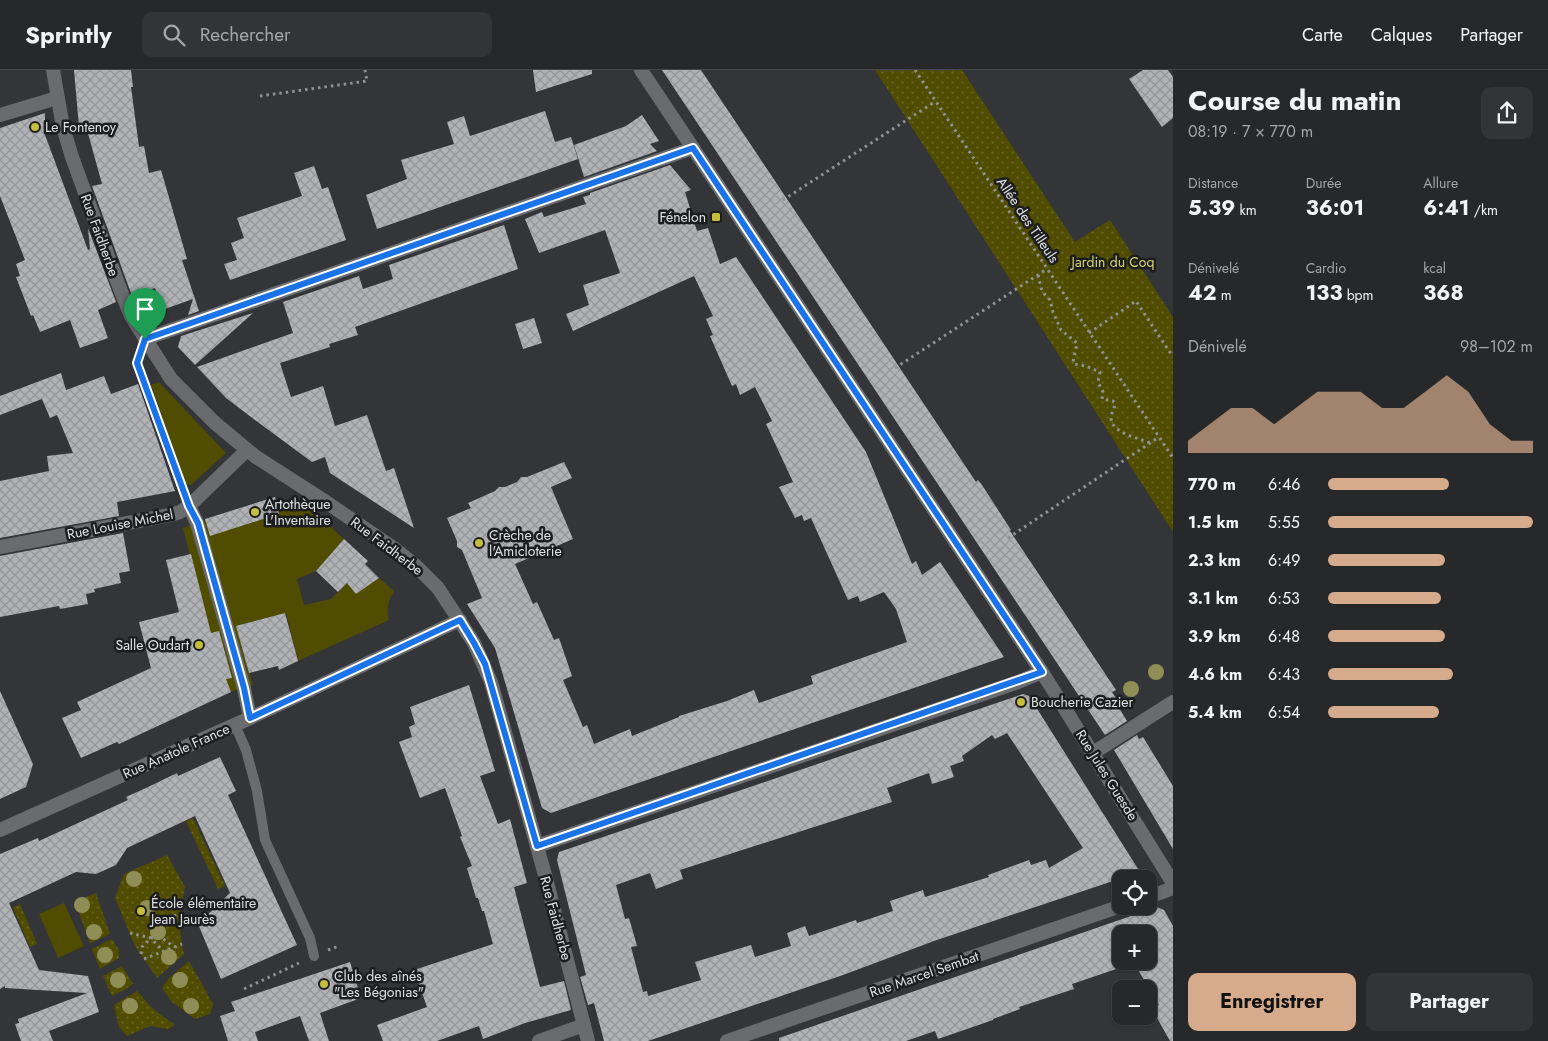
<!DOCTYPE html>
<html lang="fr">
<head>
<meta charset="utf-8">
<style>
  :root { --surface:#27282a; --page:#333436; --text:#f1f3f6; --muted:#a4a6a8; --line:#434447; --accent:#d6ab8b }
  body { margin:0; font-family:Jost,sans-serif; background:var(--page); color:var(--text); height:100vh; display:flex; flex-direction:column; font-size:19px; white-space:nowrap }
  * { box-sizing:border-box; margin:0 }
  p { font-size:16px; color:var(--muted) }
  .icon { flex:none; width:28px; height:28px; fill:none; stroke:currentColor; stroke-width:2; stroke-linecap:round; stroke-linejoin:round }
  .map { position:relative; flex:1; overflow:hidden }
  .side { display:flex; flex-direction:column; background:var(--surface); width:375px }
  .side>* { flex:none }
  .buttons { position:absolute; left:1112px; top:800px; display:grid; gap:10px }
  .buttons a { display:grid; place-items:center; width:45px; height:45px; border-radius:10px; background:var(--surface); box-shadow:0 1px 4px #0004,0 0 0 1px var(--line); font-size:25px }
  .pin { position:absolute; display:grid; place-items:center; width:42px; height:42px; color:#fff; margin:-51px -21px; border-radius:50% 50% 50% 0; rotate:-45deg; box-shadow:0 0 5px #0007 }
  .pin .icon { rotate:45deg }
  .round { display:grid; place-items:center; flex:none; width:52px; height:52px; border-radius:10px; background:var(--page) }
  .headline { display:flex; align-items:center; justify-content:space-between; height:85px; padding:0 15px }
  h1 { font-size:28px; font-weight:700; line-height:38px }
  .figures { display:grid; grid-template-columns:repeat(3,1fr); gap:8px; height:85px; padding:5px 15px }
  .figures div { display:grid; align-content:center }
  .figures b { font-size:21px; font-weight:700 }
  .figures small { font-size:14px; font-weight:400 }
  .figures p { font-size:14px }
  .chart { height:140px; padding:10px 15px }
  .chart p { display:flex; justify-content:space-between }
  .chart svg { width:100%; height:90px; margin-top:5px; fill:var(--accent); opacity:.7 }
  .button { display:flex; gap:10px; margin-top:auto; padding:10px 15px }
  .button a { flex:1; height:58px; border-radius:10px; background:var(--accent); color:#111; font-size:20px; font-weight:700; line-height:58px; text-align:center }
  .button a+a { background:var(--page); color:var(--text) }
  ul { padding:0 15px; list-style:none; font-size:16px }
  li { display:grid; grid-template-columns:80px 60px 1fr; align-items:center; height:38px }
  li i { height:12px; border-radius:6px; background:var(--accent) }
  header { display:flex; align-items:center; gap:30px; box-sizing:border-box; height:70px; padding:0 25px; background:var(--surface); border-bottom:1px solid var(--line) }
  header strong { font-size:24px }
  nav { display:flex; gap:28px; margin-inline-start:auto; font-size:18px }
  .search { width:350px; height:45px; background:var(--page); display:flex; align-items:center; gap:12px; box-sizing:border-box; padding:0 18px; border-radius:10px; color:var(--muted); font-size:19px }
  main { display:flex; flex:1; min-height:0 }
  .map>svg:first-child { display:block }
</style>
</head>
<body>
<header>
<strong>Sprintly</strong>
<div class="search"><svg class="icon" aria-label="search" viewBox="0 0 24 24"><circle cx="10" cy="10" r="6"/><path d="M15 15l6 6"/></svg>Rechercher</div>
<nav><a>Carte</a><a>Calques</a><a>Partager</a></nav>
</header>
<main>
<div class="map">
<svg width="1173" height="971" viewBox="0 0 1173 971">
  <defs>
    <pattern id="grass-dots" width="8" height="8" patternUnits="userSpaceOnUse" patternTransform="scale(1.25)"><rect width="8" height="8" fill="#504c00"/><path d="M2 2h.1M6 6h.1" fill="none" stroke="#696625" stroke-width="1.8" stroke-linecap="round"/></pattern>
    <pattern id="building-cross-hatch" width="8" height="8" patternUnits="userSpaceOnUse" patternTransform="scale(1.25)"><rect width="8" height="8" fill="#b0b2b5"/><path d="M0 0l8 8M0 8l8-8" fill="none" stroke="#959699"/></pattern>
  </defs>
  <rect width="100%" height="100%" fill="#343538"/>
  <g fill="url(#grass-dots)">
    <path d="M875 0H962L1075 172 1110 150 1173 247V462Z"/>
    <path d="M193 748 225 816 218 819 186 751Z"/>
    <path d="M167 785 185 817C179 846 178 855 184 884L157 908 135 876 115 828 124 804Z"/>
    <path d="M96 823 110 864 90 873 75 832Z"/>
    <path d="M20 834 37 874 30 877 13 838Z"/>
    <path d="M112 869 119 880V888L100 899 92 879Z"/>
    <path d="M189 891 213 934 210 944 195 949 172 932 162 918 169 908Z"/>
    <path d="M122 896 133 914 126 919 112 926 103 906Z"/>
    <path d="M137 921 152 938 175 955 168 959 150 956 127 966 119 957 114 935Z"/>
  </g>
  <g fill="#504c00">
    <path d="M159 312 226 383 191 415 186 414 151 315Z"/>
    <path d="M276 431C306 432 323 450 344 469L316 501 297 509 304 535 331 529 347 513 356 524 379 508 394 521C388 531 386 539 389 550L298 591 286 543 244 554 241 575 253 615 230 622 215 581 183 458 231 441 236 457 279 444Z"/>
    <path d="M64 833 84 876 58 888 39 844Z"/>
  </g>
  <g fill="url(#building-cross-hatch)" fill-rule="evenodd">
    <path d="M74 0H131L133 17H131L139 77 144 76 149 103 161 100 187 189 182 190 199 241 188 245 193 229 162 240 155 218 132 226 92 116 102 114 86 56 79 57Z"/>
    <path d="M533 0H592V4L536 22Z"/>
    <path d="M662 0H701L976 412 978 410 982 415 1011 460 1010 461 1116 620 1112 622 1118 631 1116 633 1127 651 1105 665Z"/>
    <path d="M1143 0H1168L1173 7V48L1162 57 1129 9Z"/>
    <path d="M545 41 555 72 571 67 578 89 377 159 366 125 407 109 401 90 454 74 447 52 464 46 470 66Z"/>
    <path d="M45 43V65L88 180 90 179 88 158 116 232 98 240 108 268 80 278 70 250 40 262 33 245 31 246 16 207 20 206 16 194 25 190 0 126V58Z"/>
    <path d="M642 45 659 71 650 74 657 81 584 107 574 75 626 56Z"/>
    <path d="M670 95 691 120 685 122 697 161 708 158 720 194 736 187 866 382 912 494 916 491 922 505 940 492 1004 587 551 743 542 738 495 578 467 534 482 528 462 480 457 477V471L447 448 471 438 468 433 495 421 499 417H505L517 412 521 407H527L564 392 572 408 551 417 573 469 515 494 533 534 537 532 554 570 559 568 572 606 563 610 583 657 587 655 594 674 630 659 632 666 679 647V646L727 631 754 620 759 633 813 614 811 606 907 572 896 539 884 522 860 532 858 526 848 530 811 448 804 451 802 445 795 448 779 417 793 412 766 354 772 351 755 317 740 325 736 314 732 316 710 266 713 265 706 249 713 246 694 206 573 261 566 244 589 235 583 215 620 203 605 160 539 183 525 149 542 142 544 147 586 134 583 127 590 125V123Z"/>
    <path d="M314 96 322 119 328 117 346 170 230 210 224 194 237 190 231 173 244 168 237 148 302 126 294 103Z"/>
    <path d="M504 155 518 199 355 257 358 265 329 274 330 277 280 293 291 327 323 316 335 356 367 345 386 401 394 398 414 458 330 403 325 387 312 392 251 347 226 328 197 297 293 263 283 232 359 206 363 219 393 209 389 195Z"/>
    <path d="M253 243 195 295 178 277 181 266Z"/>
    <path d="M534 248 542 273 523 279 515 254Z"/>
    <path d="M61 303 66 320 104 306 111 324 138 314 175 421 117 432 119 446 0 468V411L49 401 47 386 73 383 57 345 50 348 42 329 0 345V326Z"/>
    <path d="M275 427 279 444 210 466 205 449Z"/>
    <path d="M123 463 130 501 119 503 121 513 94 519 95 522 86 524 88 534 60 539 59 536 0 547V486Z"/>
    <path d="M344 469 368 491 365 494 379 508 356 524 347 513 338 522 316 501Z"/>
    <path d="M191 484 211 563 219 561 232 608 226 609 231 622 119 674 117 672 81 688 62 648 81 640 77 632 151 598 139 552 179 542 166 490Z"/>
    <path d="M285 543 298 591 279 600 278 596 249 603 236 556Z"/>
    <path d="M469 615 495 701 480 706 498 754 510 749 527 813 514 817 540 917 564 911 571 940 525 953 483 969 479 956 437 971H383L377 955 427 937 414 900 493 874 484 841H482L478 828H476L467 798 472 796 460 767 462 766 445 718 420 728 399 672 412 667 409 657 415 654 410 637Z"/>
    <path d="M0 621 33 694 26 717 0 729Z"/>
    <path d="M1023 624 1029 626 1140 802 934 871 843 905 648 971H604L594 933 588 935 580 907 586 905 557 790 559 782ZM1007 663 1083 778 1049 798 1046 790 1031 795 1029 790 988 805 989 807 925 827 923 820 890 831 893 841 857 853 856 850 809 866 805 856 787 863 791 876 755 887 751 875 695 892 701 910 648 926 647 921 643 922 631 877 637 876 629 848 625 849 616 815 650 803 656 819 683 809 680 800 892 732 887 718 929 703 932 714 954 707 950 696 964 691 962 686 992 665 995 669Z"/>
    <path d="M1137 665 1139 669 1143 667 1173 716V779L1114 680Z"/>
    <path d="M220 687 236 721 228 725 297 875 221 909 198 854 230 823 195 746 127 778 116 795 96 804 76 802 9 833 39 900 88 906 99 942 49 961 53 971H21L15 954 19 953 18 949 87 923 5 918V916L0 919V784L38 768 39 771 128 730 126 727 146 718 177 703 178 706Z"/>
    <path d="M1157 837 1164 840 1173 856V971H1170L1152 939 1159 935 1134 893 1072 914 1074 919 1019 937 1020 939 993 949V950L938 969 935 961 906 971H779V968ZM1121 864H1149V891H1121Z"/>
    <path d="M350 892 361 928 320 943 329 971H309L300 946 255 962 258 971H228L220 946 235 941 231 932Z"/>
  </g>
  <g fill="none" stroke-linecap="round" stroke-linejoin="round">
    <g stroke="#909193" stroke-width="3" stroke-dasharray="2.5 4" stroke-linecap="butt">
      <path d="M915 0 1173 388"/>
      <path d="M260 26 367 11 365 0"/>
      <path d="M783 130 936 31"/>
      <path d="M1038 205 1041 218 1045 225 1050 230 1053 242 1061 260 1077 273 1073 292 1074 294 1086 296 1100 302 1098 312 1103 322 1102 329 1113 331 1115 333C1115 338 1111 343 1111 348 1111 363 1139 368 1150 373"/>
      <path d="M1089 263 1136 231 1173 287"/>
      <path d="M137 293 183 419"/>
      <path d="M895 298 1047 199"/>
      <path d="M1008 468 1159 367"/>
      <path d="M130 863 151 868 163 881"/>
      <path d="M151 868 162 853 179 843"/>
      <path d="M328 880 339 876"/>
      <path d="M141 884 142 877 151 868H162L174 877"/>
      <path d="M144 889 182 874"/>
      <path d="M244 919 299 893"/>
    </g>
    <path stroke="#6a6b6f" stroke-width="10" d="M235 655 246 680 257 721 265 770 310 868 314 886"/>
    <g stroke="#6a6b6f" stroke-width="14">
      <path d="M189 436 197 453 244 618 250 648"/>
      <path d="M1093 683 1173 632"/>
    </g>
    <g stroke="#6a6b6f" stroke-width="14">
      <path d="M641 0 1042 602 1173 813"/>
      <path d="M0 45 57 28"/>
      <path d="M145 269 693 78"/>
      <path d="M0 477 170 445 180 442 189 436 247 380"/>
      <path d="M0 760 250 648 460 550"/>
      <path d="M537 776 1018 612 1042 602"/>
      <path d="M1149 827 1173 818"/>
      <path d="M539 971 584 955"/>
      <path d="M727 971 1121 836"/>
    </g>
    <path stroke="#6a6b6f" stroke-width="14" d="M53 0 63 57 72 87 120 219 131 246 171 309 215 353 256 387 326 432 395 479 416 496 438 518 474 573 491 612 545 805 588 971"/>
  </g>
  <g fill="#908e57">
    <circle cx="1156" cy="602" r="8"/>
    <circle cx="1131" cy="619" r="8"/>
    <circle cx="134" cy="809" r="8"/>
    <circle cx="82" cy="835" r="8"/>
    <circle cx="147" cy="838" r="8"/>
    <circle cx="94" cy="862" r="8"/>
    <circle cx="158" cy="862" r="8"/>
    <circle cx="105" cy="885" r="8"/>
    <circle cx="169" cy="887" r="8"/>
    <circle cx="118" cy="910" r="8"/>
    <circle cx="180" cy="910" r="8"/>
    <circle cx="130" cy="936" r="8"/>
    <circle cx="191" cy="936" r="8"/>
  </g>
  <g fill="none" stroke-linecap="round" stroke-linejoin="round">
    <defs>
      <path id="route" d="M693 78 1042 602 537 776 485 594 474 573 460 550 250 648 244 618 198 453 189 436 137 293 145 269Z"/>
    </defs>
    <use href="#route" stroke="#fff" stroke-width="10"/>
    <use href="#route" stroke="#1a73e8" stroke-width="6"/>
  </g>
  <g fill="#c4bd3e" stroke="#1c1d1e" stroke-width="2">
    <circle cx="35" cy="57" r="5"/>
    <rect x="711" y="142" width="10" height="10" rx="2.5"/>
    <circle cx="255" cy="442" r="5"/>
    <circle cx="479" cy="473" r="5"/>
    <circle cx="199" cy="575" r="5"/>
    <circle cx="1021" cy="632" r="5"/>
    <circle cx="141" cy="841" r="5"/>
    <circle cx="324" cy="914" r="5"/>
  </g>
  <g text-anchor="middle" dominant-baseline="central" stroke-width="5" stroke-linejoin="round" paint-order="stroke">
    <g font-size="14" fill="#dfe0e2" stroke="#1c1d1e" text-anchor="start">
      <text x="45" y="57">Le Fontenoy</text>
      <text x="706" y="147" text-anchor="end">Fénelon</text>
      <text x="265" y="434">Artothèque<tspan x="265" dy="16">L'Inventaire</tspan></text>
      <text x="489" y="465">Crèche de<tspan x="489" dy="16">l'Amicloterie</tspan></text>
      <text x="189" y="575" text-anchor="end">Salle Oudart</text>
      <text x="1031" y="632">Boucherie Cazier</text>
      <text x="151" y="833">École élémentaire<tspan x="151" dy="16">Jean Jaurès</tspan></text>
      <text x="334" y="906">Club des aînés<tspan x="334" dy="16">"Les Bégonias"</tspan></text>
    </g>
    <g font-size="14" fill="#dfe0e2" stroke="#1c1d1e">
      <text transform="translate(1028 150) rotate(56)">Allée des Tilleuls</text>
      <text transform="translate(100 165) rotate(70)">Rue Faidherbe</text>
      <text transform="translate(120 454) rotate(-11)">Rue Louise Michel</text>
      <text transform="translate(387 476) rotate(37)">Rue Faidherbe</text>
      <text transform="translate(176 681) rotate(-24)">Rue Anatole France</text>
      <text transform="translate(1107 705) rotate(58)">Rue Jules Guesde</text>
      <text transform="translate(556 848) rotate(75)">Rue Faidherbe</text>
      <text transform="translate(924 904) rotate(-19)">Rue Marcel Sembat</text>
    </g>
    <g font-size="14" fill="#dcd770" stroke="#1c1d1e">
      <text x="1113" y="192">Jardin du Coq</text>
    </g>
  </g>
</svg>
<div class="buttons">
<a><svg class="icon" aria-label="locate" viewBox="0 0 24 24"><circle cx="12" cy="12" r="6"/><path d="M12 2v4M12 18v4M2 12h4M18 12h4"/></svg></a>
<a>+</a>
<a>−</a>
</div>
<div class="pin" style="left:145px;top:269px;background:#1e9e55"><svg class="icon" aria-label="arrive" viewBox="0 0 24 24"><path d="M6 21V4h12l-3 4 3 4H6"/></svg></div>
</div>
<section class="side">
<div class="headline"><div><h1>Course du matin</h1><p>08:19 · 7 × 770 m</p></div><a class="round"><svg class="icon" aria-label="share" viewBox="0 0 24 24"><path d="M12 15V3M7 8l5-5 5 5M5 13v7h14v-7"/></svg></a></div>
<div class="figures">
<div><p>Distance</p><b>5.39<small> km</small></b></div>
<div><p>Durée</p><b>36:01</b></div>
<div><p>Allure</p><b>6:41<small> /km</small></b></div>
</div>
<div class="figures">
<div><p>Dénivelé</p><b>42<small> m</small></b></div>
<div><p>Cardio</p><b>133<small> bpm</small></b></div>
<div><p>kcal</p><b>368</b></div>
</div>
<div class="chart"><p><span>Dénivelé</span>98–102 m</p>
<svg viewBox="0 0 160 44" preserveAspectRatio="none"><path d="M0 44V38L10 30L20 22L30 22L40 30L50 22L60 14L70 14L80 14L90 22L100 22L110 14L120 6L130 14L140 30L150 38L160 38V44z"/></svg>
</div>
<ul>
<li><b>770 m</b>6:46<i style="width:59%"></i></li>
<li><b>1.5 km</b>5:55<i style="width:100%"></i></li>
<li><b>2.3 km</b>6:49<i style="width:57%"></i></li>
<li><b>3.1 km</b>6:53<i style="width:55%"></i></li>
<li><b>3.9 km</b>6:48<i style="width:57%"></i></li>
<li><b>4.6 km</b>6:43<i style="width:61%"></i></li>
<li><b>5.4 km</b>6:54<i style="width:54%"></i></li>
</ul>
<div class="button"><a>Enregistrer</a><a>Partager</a></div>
</section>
</main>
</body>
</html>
